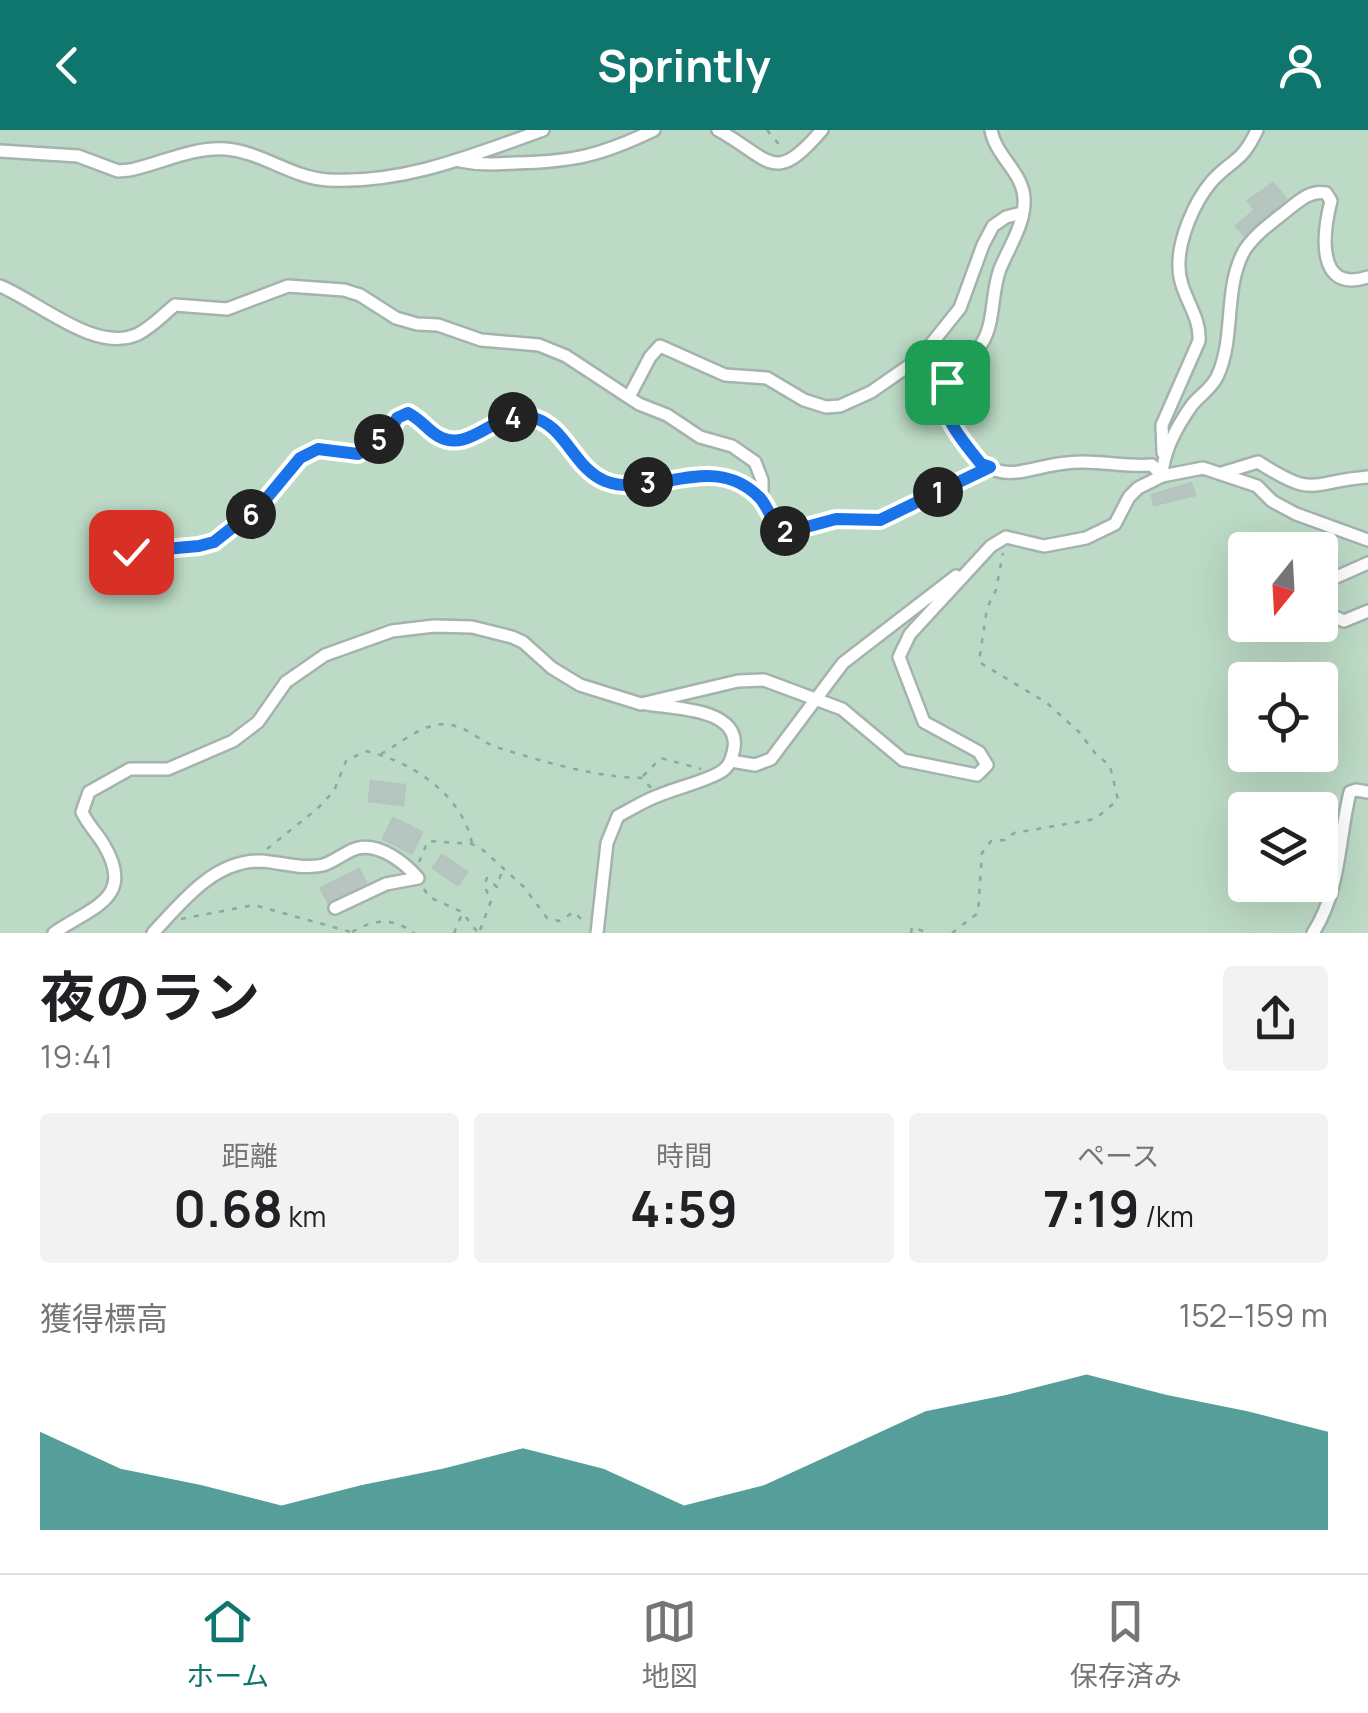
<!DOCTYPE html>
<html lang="ja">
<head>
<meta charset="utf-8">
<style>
  :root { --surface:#fff; --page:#f2f2f2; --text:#202124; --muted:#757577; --line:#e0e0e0; --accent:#0f766e }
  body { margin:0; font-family:Manrope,"Noto Sans JP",sans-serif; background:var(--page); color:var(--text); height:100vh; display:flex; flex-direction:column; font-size:38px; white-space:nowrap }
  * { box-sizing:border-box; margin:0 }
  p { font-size:32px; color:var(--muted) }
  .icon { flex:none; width:55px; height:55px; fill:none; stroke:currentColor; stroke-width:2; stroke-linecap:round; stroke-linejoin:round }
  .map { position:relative; height:803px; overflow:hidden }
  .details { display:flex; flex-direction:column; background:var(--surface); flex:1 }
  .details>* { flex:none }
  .needle { width:65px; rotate:198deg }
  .controls { position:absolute; left:1228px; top:402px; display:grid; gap:20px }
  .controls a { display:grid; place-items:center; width:110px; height:110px; border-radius:10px; background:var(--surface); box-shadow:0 10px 40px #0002; font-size:50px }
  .pin { position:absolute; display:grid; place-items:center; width:85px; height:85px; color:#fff; margin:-42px; border-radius:20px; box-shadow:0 5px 15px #0006 }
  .km { position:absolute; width:50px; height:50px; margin:-25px; border-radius:50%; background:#222; color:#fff; font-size:28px; line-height:50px; text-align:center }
  .round { display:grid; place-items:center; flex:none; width:105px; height:105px; border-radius:10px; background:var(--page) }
  .summary { display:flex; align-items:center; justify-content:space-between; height:170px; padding:0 40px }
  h1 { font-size:55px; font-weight:700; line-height:75px }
  .figures { display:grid; grid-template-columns:repeat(3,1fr); gap:15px; height:170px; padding:10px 40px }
  .figures div { display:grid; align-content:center; border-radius:10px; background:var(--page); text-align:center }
  .figures b { font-size:50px; font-weight:700 }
  .figures small { font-size:28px; font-weight:400 }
  .figures p { font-size:28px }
  .chart { height:280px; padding:20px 40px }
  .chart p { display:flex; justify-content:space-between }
  .chart svg { width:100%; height:180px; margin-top:10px; fill:var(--accent); opacity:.7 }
  header { display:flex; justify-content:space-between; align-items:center; height:130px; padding:0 40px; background:var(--accent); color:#fff; font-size:45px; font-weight:700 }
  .tab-bar { display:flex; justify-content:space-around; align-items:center; height:140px; border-top:2px solid var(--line); background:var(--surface); font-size:28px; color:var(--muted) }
  .tab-bar a { display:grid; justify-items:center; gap:5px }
  .tab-bar .current { color:var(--accent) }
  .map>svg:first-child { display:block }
</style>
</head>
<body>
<header><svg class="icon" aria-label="back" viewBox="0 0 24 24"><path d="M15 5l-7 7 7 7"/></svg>Sprintly<svg class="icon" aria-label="person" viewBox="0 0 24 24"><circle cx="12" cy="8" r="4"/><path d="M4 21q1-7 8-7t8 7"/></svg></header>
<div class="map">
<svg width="1368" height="803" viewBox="0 0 1368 803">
  <rect width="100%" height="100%" fill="#e2ebe7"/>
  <path fill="#bcdac5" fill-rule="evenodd" d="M0 0H1368V803H0ZM1245 420H1320V495H1245ZM1245 550H1320V625H1245ZM1245 680H1320V755H1245Z"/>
  <g fill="#b7c5c0" stroke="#b4c4be" stroke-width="2.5">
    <path d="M1273 53 1286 69 1244 105 1236 96 1255 80 1248 71Z"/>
    <path d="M1191 353 1195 365 1154 375 1152 365Z"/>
    <path d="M371 651 405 655 403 675 369 671Z"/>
    <path d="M393 688 422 702 412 723 383 709Z"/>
    <path d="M442 725 467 742 458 755 433 738Z"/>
    <path d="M359 739 366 753 328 772 321 758Z"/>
  </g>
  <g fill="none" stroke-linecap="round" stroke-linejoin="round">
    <defs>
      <g id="street">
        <path d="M718 0C771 29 773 57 822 0"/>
        <path d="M991 0C995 25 1023 43 1024 68 1026 92 1009 117 1000 139 991 162 995 193 982 213 971 229 942 246 941 267 941 279 952 292 957 301 999 371 1024 331 1083 332 1107 332 1129 337 1152 335L1162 346"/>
        <path d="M0 21 78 26 118 41 130 40C162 33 192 17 226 19 262 22 292 48 328 50 404 54 473 25 543 0"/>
        <path d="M460 31C480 35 495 34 515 33 573 32 602 25 654 0"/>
        <path d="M0 156C38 171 95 224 138 204 152 197 164 184 175 175L227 179 288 156 344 160 360 165 396 188 417 194 438 195 481 210 539 215 566 226 639 274 667 285 700 307 732 316 755 332 762 350V370L774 393 780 400 788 402 836 389 879 391 989 337"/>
        <path d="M629 267 650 227 660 216 725 245 767 248 804 270 826 277 840 276 871 262 920 228 960 178 983 115 993 96 1006 87 1022 83"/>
        <path d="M1163 323 1162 295 1199 211C1201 184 1179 164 1179 137 1178 110 1194 72 1212 51 1232 29 1242 33 1257 0"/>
        <path d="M1222 343 1258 332C1316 369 1307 352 1368 347"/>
        <path d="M1162 346C1163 321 1177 296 1192 275 1200 265 1210 260 1217 247 1235 209 1224 163 1242 125 1250 108 1271 93 1285 82 1298 72 1309 60 1326 63L1331 71C1323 102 1315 164 1368 147"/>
        <path d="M131 422 199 416 214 411 261 375 300 328 318 319 358 324 391 301 397 288 409 283C423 290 432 306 445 309 478 317 498 277 532 287 569 297 576 345 614 354 627 356 640 353 653 351 697 344 727 340 762 370"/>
        <path d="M1320 450 1323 453 1368 433"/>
        <path d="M1320 480 1344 491 1368 481"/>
        <path d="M731 631 755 635 771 629 843 533 956 446"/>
        <path d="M54 803C91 777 136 769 104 715 97 703 88 695 82 682L89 662 130 639H168L233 611 258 592 286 552 325 525 392 501 434 496 472 497 512 507 523 512 552 538 580 555 641 574 738 551 764 550 842 579 903 630 977 645 987 635 979 622 924 592 899 527 910 504 991 416 1006 407 1044 416 1086 408 1115 394 1129 367 1138 358 1162 346 1203 338 1257 356 1272 371 1296 384 1368 410"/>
        <path d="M153 803C182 772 213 731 260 731 281 732 302 740 323 735 336 731 346 721 358 718 380 713 405 733 418 748L386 754 335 778"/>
        <path d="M597 803 607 713 618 686C632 679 645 670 660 665 679 657 700 653 719 643 729 638 732 629 734 618 740 578 672 578 646 574"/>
        <path d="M1313 803C1341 759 1338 711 1350 662L1356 660 1368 662"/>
      </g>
    </defs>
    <use href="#street" stroke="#a5b2ae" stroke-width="16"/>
    <g stroke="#84aca1" stroke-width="2.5" stroke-dasharray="5 8" stroke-linecap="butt">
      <path d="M767 0 782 18"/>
      <path d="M381 624C397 615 418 598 436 595 463 590 478 612 499 618 545 632 594 647 642 648L651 658"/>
      <path d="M643 646 661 628 701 639"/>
      <path d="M267 719 317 679 334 661 346 631 365 621C412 631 462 665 472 713"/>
      <path d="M419 732 428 711 472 714 483 720 524 757 547 788 559 791 574 782 586 794"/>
      <path d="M424 759 429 767 462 782 478 803"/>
      <path d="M181 789 254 775 351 802"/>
      <path d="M480 800 491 771 484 755 487 748 497 757 502 741"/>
      <path d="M352 802C375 789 392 787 414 803"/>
      <path d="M454 803 462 784"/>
      <path d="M911 803 912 797 928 803"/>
      <path d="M952 803 978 783 982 723 991 711 1005 710 1014 703 1095 689 1118 670 1110 636 1095 623 1079 602 1047 573 979 532 987 478 996 460 1003 423"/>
    </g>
    <use href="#street" stroke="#fff" stroke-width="11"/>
  </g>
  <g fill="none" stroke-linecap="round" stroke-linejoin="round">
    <defs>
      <path id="route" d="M131 422 199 416 214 412 261 375 300 328 318 319 358 324 391 301 397 288 408 283C422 290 427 300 438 306 471 325 496 278 531 287 566 295 573 338 605 351 654 370 712 319 760 368 768 377 771 390 780 400L788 402 836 389 880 390 990 337 981 334C963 311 935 282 947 252"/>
    </defs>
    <use href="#route" stroke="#fff" stroke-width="20"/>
    <use href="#route" stroke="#1a73e8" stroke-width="12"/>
  </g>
</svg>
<div class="controls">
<a><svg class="needle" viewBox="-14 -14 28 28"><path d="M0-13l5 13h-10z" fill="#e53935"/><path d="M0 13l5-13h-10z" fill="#757577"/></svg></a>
<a><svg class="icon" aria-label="locate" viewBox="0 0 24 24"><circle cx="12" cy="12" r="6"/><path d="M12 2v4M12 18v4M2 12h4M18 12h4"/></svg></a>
<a><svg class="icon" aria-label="layers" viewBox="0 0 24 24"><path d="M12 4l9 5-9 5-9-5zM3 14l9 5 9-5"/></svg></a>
</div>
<div class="pin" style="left:947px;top:252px;background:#1e9e55"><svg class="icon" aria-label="arrive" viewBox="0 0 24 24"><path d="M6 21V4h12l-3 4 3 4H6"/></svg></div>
<div class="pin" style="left:131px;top:422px;background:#d93025"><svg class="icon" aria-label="check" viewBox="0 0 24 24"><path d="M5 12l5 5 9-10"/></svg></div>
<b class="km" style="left:938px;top:362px">1</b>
<b class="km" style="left:785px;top:401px">2</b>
<b class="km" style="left:648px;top:352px">3</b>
<b class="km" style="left:513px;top:287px">4</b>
<b class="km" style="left:379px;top:309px">5</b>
<b class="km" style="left:251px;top:384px">6</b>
</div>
<section class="details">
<div class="summary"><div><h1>夜のラン</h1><p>19:41</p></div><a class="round"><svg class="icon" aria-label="share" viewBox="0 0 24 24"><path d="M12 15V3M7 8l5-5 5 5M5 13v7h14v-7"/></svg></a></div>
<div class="figures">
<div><p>距離</p><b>0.68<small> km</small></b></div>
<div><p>時間</p><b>4:59</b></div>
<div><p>ペース</p><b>7:19<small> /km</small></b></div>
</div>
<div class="chart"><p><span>獲得標高</span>152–159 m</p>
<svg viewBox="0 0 160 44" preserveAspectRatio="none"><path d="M0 44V20L10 29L20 33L30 38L40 33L50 29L60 24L70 29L80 38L90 33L100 24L110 15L120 11L130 6L140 11L150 15L160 20V44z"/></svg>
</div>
</section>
<nav class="tab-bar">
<a class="current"><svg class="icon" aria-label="home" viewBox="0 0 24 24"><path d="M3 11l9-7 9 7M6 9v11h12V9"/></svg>ホーム</a>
<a><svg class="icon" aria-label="map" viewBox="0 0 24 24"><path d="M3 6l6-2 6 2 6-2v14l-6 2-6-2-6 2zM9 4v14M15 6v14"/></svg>地図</a>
<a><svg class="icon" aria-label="saved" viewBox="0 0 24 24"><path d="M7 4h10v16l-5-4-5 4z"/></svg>保存済み</a>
</nav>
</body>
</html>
